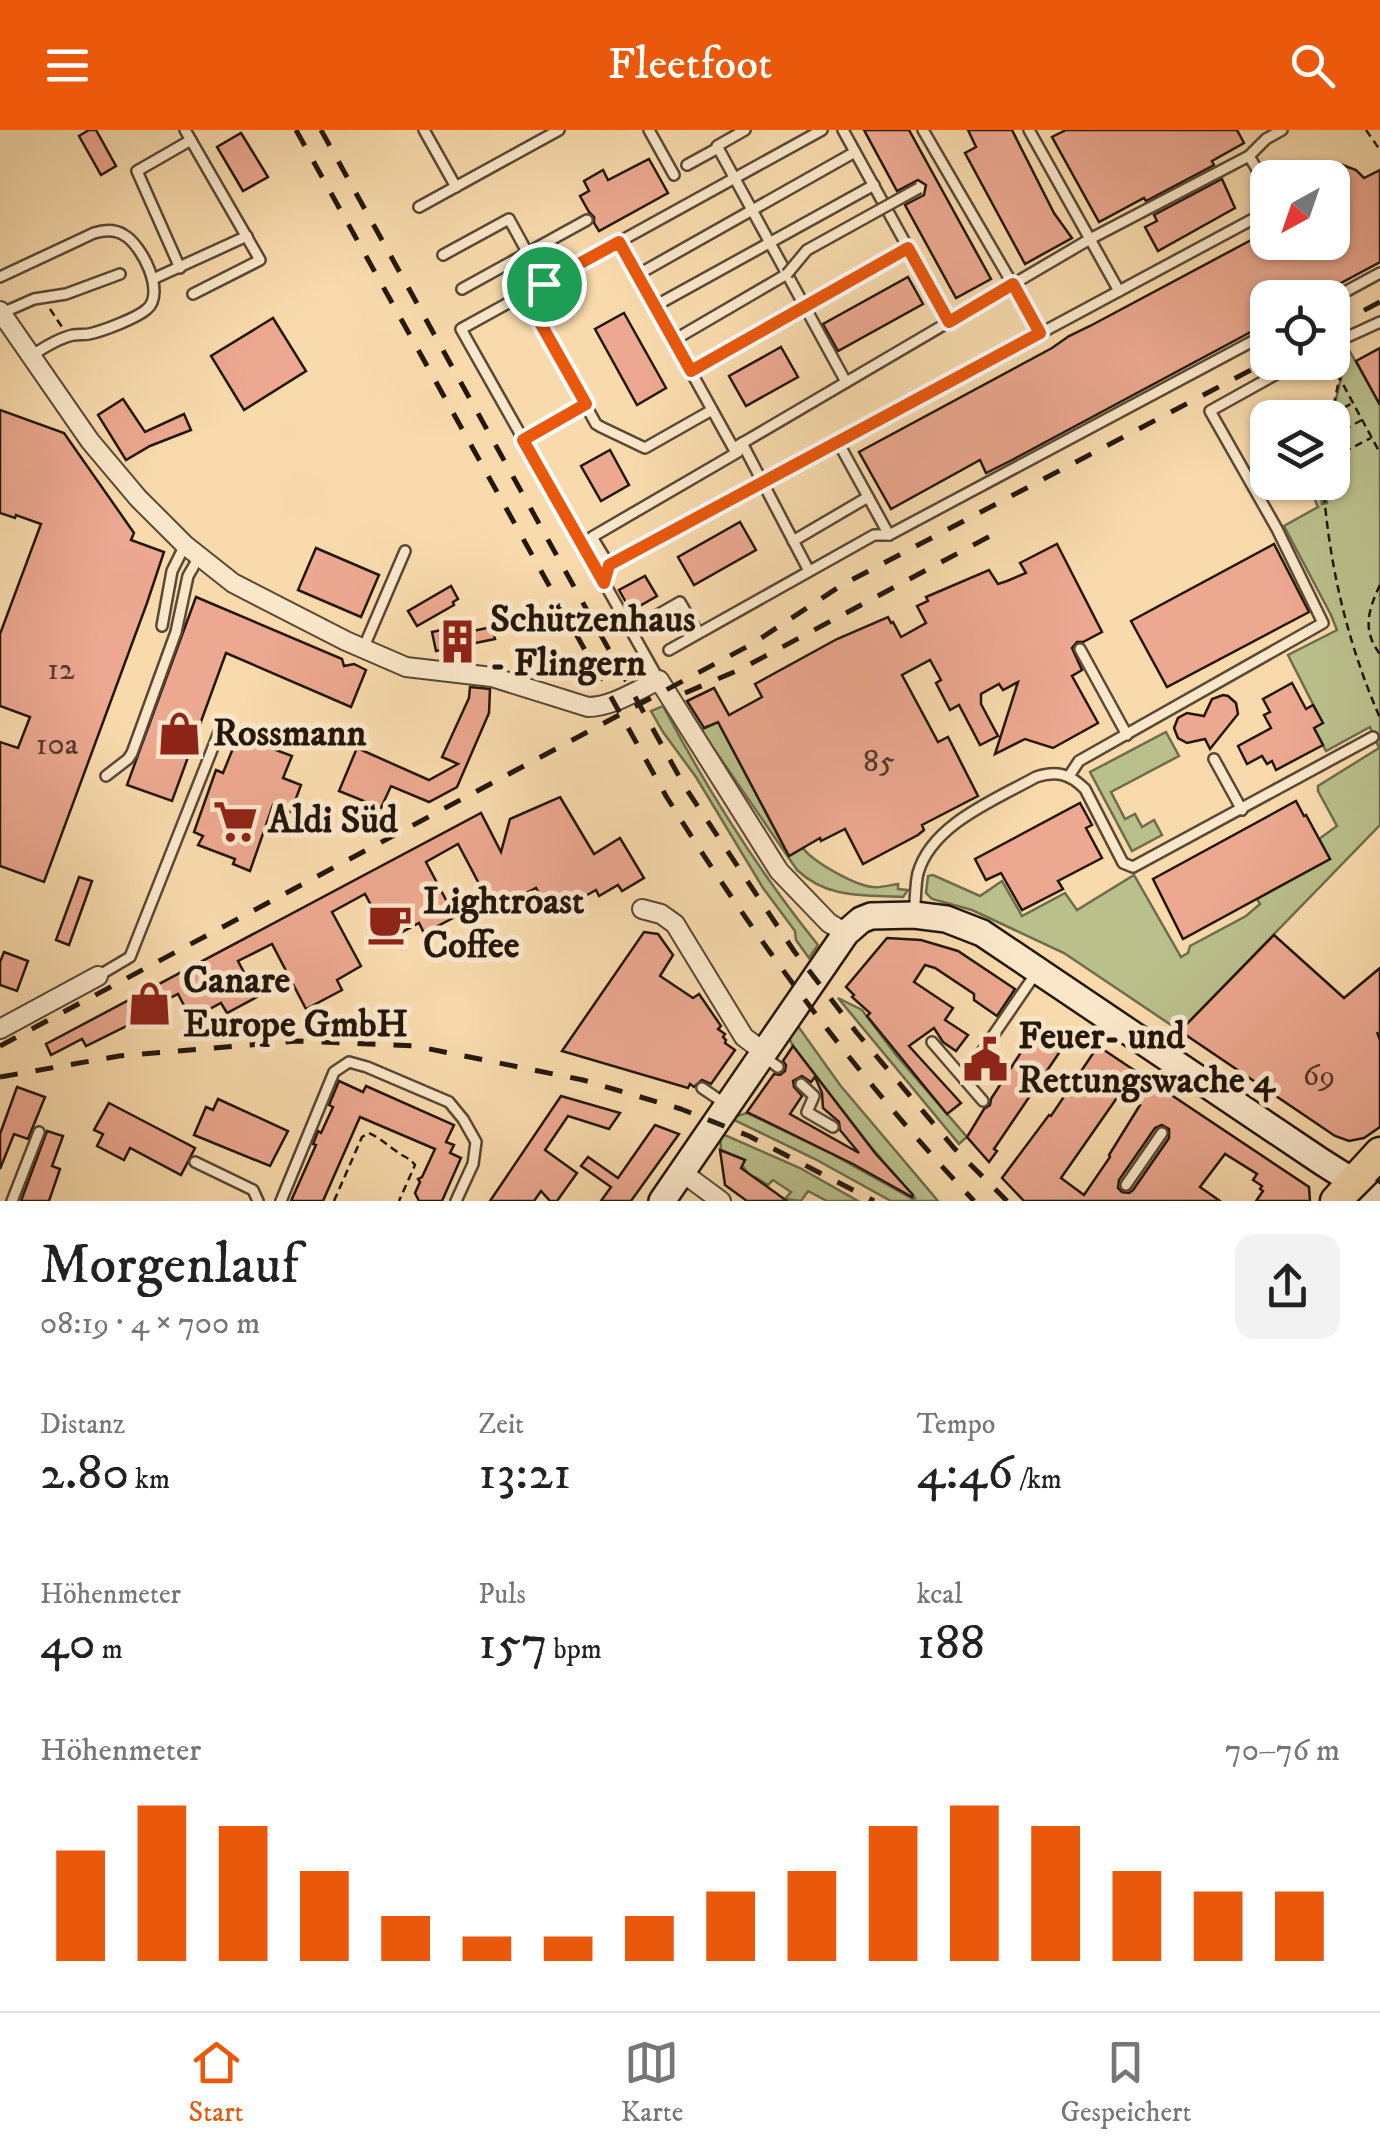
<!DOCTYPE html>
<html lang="de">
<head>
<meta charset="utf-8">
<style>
  :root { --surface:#fff; --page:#f2f2f2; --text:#222; --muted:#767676; --line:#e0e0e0; --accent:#ea580c }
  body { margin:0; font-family:"IM FELL DW Pica",serif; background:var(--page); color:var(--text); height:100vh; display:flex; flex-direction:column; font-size:38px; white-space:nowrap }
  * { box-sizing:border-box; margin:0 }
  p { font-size:32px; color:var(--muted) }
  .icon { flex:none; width:55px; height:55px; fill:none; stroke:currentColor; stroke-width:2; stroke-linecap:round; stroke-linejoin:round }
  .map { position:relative; height:1071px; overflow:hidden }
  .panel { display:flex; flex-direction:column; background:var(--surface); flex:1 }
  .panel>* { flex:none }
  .needle { width:65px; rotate:220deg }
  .tools { position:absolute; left:1250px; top:30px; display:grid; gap:20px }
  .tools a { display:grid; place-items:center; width:100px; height:100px; border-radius:20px; background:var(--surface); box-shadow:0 2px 8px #0004; font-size:50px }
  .pin { position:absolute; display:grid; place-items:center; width:85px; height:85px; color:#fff; margin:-42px; border:5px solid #fff; border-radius:50%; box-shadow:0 2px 10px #0007 }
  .round { display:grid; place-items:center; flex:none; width:105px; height:105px; border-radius:20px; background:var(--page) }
  .headline { display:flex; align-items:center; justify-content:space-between; height:170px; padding:0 40px }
  h1 { font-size:55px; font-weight:600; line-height:75px }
  .metrics { display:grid; grid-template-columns:repeat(3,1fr); gap:15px; height:170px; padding:10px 40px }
  .metrics div { display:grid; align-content:center }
  .metrics b { font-size:50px; font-weight:600 }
  .metrics small { font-size:28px; font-weight:400 }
  .metrics p { font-size:28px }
  .chart { height:280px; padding:20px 40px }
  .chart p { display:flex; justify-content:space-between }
  .chart svg { width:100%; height:180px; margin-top:10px; stroke:var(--accent); stroke-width:6 }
  header { display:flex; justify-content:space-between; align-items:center; height:130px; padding:0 40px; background:var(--accent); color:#fff; font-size:45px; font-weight:600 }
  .tabs { display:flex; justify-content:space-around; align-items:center; height:140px; border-top:2px solid var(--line); background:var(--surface); font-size:28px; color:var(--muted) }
  .tabs a { display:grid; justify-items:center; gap:5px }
  .tabs .selected { color:var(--accent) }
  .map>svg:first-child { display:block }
</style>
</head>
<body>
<header><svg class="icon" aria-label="menu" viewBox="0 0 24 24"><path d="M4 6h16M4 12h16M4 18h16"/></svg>Fleetfoot<svg class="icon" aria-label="search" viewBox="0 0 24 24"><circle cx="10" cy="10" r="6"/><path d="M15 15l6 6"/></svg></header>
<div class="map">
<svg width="1380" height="1071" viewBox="0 0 1380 1071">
  <rect width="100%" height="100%" fill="#f8daac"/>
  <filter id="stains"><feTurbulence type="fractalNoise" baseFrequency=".002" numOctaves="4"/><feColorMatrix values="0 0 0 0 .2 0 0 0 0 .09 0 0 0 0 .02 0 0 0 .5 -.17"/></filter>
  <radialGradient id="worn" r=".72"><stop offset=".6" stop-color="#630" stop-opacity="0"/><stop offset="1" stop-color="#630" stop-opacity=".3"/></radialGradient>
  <g fill="#bac08c" stroke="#6e6c4c" stroke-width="2.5">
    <path d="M1348 218 1380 275V695L1180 901 1064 823 972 780 932 769 926 763 928 746 933 745 980 766 1002 751 1022 786 1065 763 1077 780 1134 745 1181 827 1188 823 1190 816 1246 786 1260 774 1257 769 1330 729 1319 709 1337 696 1318 661V656L1379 618 1370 597 1326 621 1314 598 1322 592 1288 525 1337 500 1331 485 1284 396 1318 377 1313 366 1321 361 1322 374 1327 373 1325 353 1332 352V287Z"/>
    <path d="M663 576C707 659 759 742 818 815L809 828 796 810 795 801 763 758 696 647 663 602 651 581Z"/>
    <path d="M718 592 789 726 803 718C813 732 856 756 873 757 881 758 890 755 898 754V759L908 760 903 767C863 765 828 769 797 740L701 600Z"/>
    <path d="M1166 602 1179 626 1111 662 1125 689 1135 684 1142 697 1154 690 1162 705 1132 721 1090 642Z"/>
    <path d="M838 868 862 880 896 925 967 1007 959 1014Z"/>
    <path d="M795 892 840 955 938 1071H891L815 1029 730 988 747 983 830 1023 913 1069 915 1068 871 1017 793 916 787 904Z"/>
    <path d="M720 1003 800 1038 858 1071H827L808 1061 801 1071 785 1069 791 1062 773 1050 768 1055 755 1047 752 1049 742 1035 745 1030 721 1020Z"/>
  </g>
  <g fill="#eca890" stroke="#23170d" stroke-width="2.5" fill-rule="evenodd">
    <path d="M89 0H96L116 36 101 45 79 6Z"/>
    <path d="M864 0H909L991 149 956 168 905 75 924 65 926 55 918 50 897 61Z"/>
    <path d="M968 0H1012L1054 83 1072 108 1025 134 965 23 976 17Z"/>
    <path d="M1066 0H1237L1244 13 1212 31 1214 35 1146 71 1144 68 1099 92 1052 7Z"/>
    <path d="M241 3 268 47 243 61 217 17Z"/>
    <path d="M649 29 668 63 599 101 594 93V87L589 82 580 66 589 61 584 51 603 40 608 50Z"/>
    <path d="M1340 34 1356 40 1364 48 1380 40V132L1313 168H1268V191L1260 197 1012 330 986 343 980 330 891 379 859 322 1052 218 1069 206 1090 196 1268 101V112H1332V48L1301 47 1331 35Z"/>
    <path d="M1222 49 1235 78 1158 121 1145 97 1157 91 1154 85Z"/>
    <path d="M908 147 923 174 838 221 823 194Z"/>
    <path d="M624 183 666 258 637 275 595 199Z"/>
    <path d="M273 188 306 241 244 280 211 226Z"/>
    <path d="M781 217 798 247 746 276 729 246Z"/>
    <path d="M1380 218V275L1356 231Z"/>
    <path d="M123 269 145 302 184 284 191 300 150 316 126 330 98 285Z"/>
    <path d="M0 280 64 303 134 403 131 410 164 422 147 473 44 752 0 736V612L18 618 30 587 0 576V504L41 394 16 385 15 388 0 383Z"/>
    <path d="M610 320 629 355 601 371 581 336Z"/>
    <path d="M740 392 756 420 694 455 678 427Z"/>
    <path d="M1057 414 1102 502 1083 512H1077L1072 518 1082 540 1072 546 1098 593 1053 618 1025 609 995 624 1018 552 1003 560 999 554 981 564V574L998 606 980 615 959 575 950 580 936 553 941 550 930 530 902 545 938 612 948 607 978 666 922 695 924 700 918 705 863 734 845 699 821 711 820 708 789 726 718 592 704 598 687 571 714 558 729 585 762 567 755 554 837 509 888 487 891 493 893 492 901 507 926 493 917 476 928 471 926 467 989 440 998 454 1007 451 1026 443 1020 433Z"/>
    <path d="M1274 414 1309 482 1167 557 1131 491Z"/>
    <path d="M316 418 379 445 361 487 298 460Z"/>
    <path d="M645 446 657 466 631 481 619 460Z"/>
    <path d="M451 456 458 469 453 472 454 475 417 496 408 481Z"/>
    <path d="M196 467 342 529 344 536 354 534 366 540 351 577 226 523 172 671 127 655Z"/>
    <path d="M456 497 458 504 492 497 495 509 436 521 432 502Z"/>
    <path d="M1292 553 1306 579 1313 575 1323 593 1314 598 1323 615 1276 640 1272 631 1267 634 1262 626 1247 634 1238 616 1271 598 1264 585 1270 582 1263 569Z"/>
    <path d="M470 557 490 559 489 583 457 657 429 672 391 656 381 678 339 661 357 618 429 650 458 634 442 627 469 568Z"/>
    <path d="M1223 565 1228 566 1236 573 1238 584 1210 619 1205 609 1187 613 1178 608 1174 598 1178 588 1187 583 1204 586 1212 569Z"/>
    <path d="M238 606 292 626 283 648 301 655 291 682 273 675 250 741 233 734 235 729 198 715 203 706 194 702 216 640 223 643Z"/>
    <path d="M560 667 594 724 620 708 644 748 622 761 618 755 599 766 596 760 559 781 549 780 536 758 493 780 458 714 426 732 455 787 424 803 419 793 389 809 365 764 332 782 361 836 337 850 342 860 306 879 272 814 238 831 257 867 227 883 221 873 191 889 178 864 145 881 147 886 86 916 82 909 51 925 46 914 481 683 501 722 510 689Z"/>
    <path d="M1296 671 1304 686 1306 685 1330 729 1183 809 1153 749Z"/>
    <path d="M1080 673 1092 695 1086 698 1102 728 1058 751 1063 759 1022 780 1001 743 986 750 975 729Z"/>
    <path d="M79 747 92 751 69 815 56 810Z"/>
    <path d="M644 802 658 804 673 825 660 846 693 868 699 864 721 896 718 899 725 904 723 907 726 910 725 913 735 920 711 954 702 950 694 957 690 954 688 958 562 921Z"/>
    <path d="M1274 805 1344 868 1380 838V997L1364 1008 1349 1011 1335 1006 1180 901Z"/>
    <path d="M887 808 921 810 958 821 1015 859 997 886 974 870V864L935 838 925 835 914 852 953 878 945 890 968 905 956 921 943 912 934 898 909 916 961 973 947 984 867 886 870 883 852 867 854 865 846 857Z"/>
    <path d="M4 822 28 831 17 861 0 855V832Z"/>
    <path d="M1034 902 1061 920 994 1019 997 1021 989 1032 967 1007 984 979 990 975 991 969Z"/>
    <path d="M793 916 875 1023 913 1065 912 1067 853 1034 747 982 774 944 780 945 785 941 786 935 783 931ZM802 946 811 952 815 947 822 963 823 978 839 992 840 1000 859 1023 790 984 802 966 794 957 793 951Z"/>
    <path d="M1098 916 1309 1057 1310 1071H1256L1263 1061 1260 1059 1262 1056 1253 1050 1257 1044 1225 1024 1200 1057 1220 1071H1024L1002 1048 1049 985 1051 986ZM1121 962 1140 975 1109 1025 1110 1027 1084 1065 1061 1048ZM1162 995 1169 999V1008L1133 1060 1129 1063 1122 1062 1118 1058 1119 1050 1155 998Z"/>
    <path d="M339 951 363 962 366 956 454 995 446 1012 454 1015 450 1023 461 1028 442 1071H419L415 1063 420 1052 418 1049 422 1047 435 1019 360 987 323 1071H291L316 1015 313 1014 318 1001 321 1003 333 977 329 975Z"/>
    <path d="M17 957 45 967 28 1009 14 1004 0 1039V1004Z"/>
    <path d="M561 966 620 983 609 999 568 986 545 1020 577 1043 557 1071H550L541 1061 534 1071H490Z"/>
    <path d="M218 969 288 1001 270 1036 194 1005 206 977 213 980Z"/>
    <path d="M109 973 195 1018 181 1045 130 1018 124 1030 97 1016 103 1004 94 1000Z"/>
    <path d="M655 995 679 1004 631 1071H601L611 1057 581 1036 588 1027 618 1048Z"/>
    <path d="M47 1001 63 1006 52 1036 60 1039 49 1071H21Z"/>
    <path d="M720 1020 745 1030 741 1038 787 1071H747L725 1055Z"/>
  </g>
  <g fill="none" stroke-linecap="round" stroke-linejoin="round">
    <defs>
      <g id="lane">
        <path d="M185 0 260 130 193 164"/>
        <path d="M424 0 456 57"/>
        <path d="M649 0 674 45"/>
        <path d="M745 0 717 16 846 252"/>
        <path d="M843 0 949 192"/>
        <path d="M923 0 1041 203"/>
        <path d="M1029 0 1119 161"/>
        <path d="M1249 26 1268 58"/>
        <path d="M687 35 718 18"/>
        <path d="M419 77 559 0"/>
        <path d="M619 112 735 321"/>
        <path d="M443 125 509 89 544 153"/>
        <path d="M180 138 137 41 191 10"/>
        <path d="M637 145 855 22"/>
        <path d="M0 147 94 103C104 100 115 99 124 105 142 115 166 163 147 179 137 188 103 201 89 204 84 205 79 204 73 205 59 208 43 218 31 226"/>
        <path d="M153 149 247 106"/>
        <path d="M462 159 587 90"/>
        <path d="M524 164 596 294 601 297 645 318 712 280"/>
        <path d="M1332 169 1380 143"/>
        <path d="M655 176 874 55"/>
        <path d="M2 183 34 169 66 164 120 144"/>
        <path d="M674 210 787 144"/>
        <path d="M1332 214 1380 192"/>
        <path d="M691 241 908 118"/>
        <path d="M523 310 586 274"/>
        <path d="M838 312 889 405"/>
        <path d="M742 313 809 441"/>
        <path d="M734 318 1090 109 1249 26 1266 9 1282 0"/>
        <path d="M793 411 868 367"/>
        <path d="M609 435 1268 81"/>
        <path d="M604 453 609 435 592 407 738 322"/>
        <path d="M652 488 680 472 698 503"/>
        <path d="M162 496 172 441 185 415"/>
        <path d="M363 519 405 421"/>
        <path d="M1080 519 1127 605"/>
        <path d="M669 520 874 405H889L1268 203"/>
        <path d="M659 550 461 199 822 0"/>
        <path d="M1214 629 1242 680"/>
        <path d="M106 646 128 629 132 623 176 502 188 446 199 427"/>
        <path d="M1069 646 1079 631 1323 493 1277 399 1210 281 1298 232"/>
        <path d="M914 782C916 770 915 755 918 743 932 694 995 670 1036 647 1056 640 1070 644 1085 659L1123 733 1133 737 1373 607"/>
        <path d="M98 846 130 827 223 592"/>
        <path d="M932 912 983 971"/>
        <path d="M764 927 778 937"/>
        <path d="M964 948 1036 843"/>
        <path d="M801 954 814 966 807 982 833 997"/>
        <path d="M702 958 724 973"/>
        <path d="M195 1032 253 1060 258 1071"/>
        <path d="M1126 1055 1162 1003"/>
        <path d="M12 1071 39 1002"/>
        <path d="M281 1071 334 942 349 932 367 937 449 972 463 989 476 1012 473 1034 456 1071"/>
      </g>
      <g id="street">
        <path d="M0 181 90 311 138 368 185 415 233 453 346 511 406 537 492 547 588 577C612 577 637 560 659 550L779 741 829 793 846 803"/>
        <path d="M642 779 661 784 675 794 744 907 764 922"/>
        <path d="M0 899 98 846"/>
        <path d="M683 1043 721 1071"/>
      </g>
      <path id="secondary" d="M662 1071 846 803 861 790 871 786 914 785 946 789 982 803 1322 1032 1368 1061 1380 1071"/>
      <path id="primary" d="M1336 1071 1380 1023"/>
    </defs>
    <use href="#lane" stroke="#584835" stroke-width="14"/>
    <use href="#street" stroke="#584835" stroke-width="22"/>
    <use href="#secondary" stroke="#23170d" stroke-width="30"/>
    <use href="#primary" stroke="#23170d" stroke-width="35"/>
    <g stroke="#23170d" stroke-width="2.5" stroke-dasharray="8 5" stroke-linecap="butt">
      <path d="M1366 0 1380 20"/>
      <path d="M50 179 62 197"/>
      <path d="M1331 232 1380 323"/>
      <path d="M1332 284 1351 274"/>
      <path d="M1331 288 1345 221"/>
      <path d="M1332 306 1362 290"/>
      <path d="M1332 328 1371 308"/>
      <path d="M1323 352C1329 435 1347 512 1380 588"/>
      <path d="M1380 455C1368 480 1362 501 1380 524"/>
      <path d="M1377 902 1380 910"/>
      <path d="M334 1071 362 1007 369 1003C380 1008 386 1014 396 1021 403 1027 409 1027 415 1035L399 1071"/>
    </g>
    <use href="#lane" stroke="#fae7c9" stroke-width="9"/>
    <use href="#street" stroke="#fae7c9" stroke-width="18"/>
    <use href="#secondary" stroke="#fae7c9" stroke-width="25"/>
    <use href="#primary" stroke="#f8daac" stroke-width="30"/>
    <path stroke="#23170d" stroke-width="2.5" d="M1358 1071 1380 1049"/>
    <g stroke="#23170d" stroke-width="5" stroke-dasharray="18 18" stroke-linecap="butt">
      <path d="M296 0 666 666C756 811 857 947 974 1071"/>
      <path d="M321 0 685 657 794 821 857 903 954 1018 1007 1071"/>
      <path d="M1332 197 1380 172"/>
      <path d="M685 563 741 539 992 405"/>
      <path d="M0 916 752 514 842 455 1268 231"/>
      <path d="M0 947 119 926 296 911 415 916 583 950 681 979 749 1006 874 1071"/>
    </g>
    <defs>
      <path id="lane-bridge" d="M787 144 807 120 919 58"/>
    </defs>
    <use href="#lane-bridge" stroke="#584835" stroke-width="14" stroke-linecap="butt"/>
    <use href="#lane-bridge" stroke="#fae7c9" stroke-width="9"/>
  </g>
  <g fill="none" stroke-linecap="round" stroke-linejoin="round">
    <defs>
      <path id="route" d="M619 112 691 241 908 118 949 192 1013 154 1040 203 609 435 604 453 523 310 586 274 524 164Z"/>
    </defs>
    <use href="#route" stroke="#fff" stroke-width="20"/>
    <use href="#route" stroke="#ea580c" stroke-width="12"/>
  </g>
  <defs>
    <symbol id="building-bare" viewBox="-9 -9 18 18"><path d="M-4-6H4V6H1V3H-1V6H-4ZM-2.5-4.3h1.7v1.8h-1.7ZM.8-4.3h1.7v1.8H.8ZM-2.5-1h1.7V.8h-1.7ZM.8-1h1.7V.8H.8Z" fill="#8f2418" stroke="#fae7c9" stroke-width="2.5" paint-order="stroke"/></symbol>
    <symbol id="shop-bare" viewBox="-9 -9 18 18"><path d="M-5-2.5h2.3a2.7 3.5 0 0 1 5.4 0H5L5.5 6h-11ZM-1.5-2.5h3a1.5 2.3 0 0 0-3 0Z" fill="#8f2418" stroke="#fae7c9" stroke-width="2.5" paint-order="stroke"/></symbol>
    <symbol id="supermarket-bare" viewBox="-9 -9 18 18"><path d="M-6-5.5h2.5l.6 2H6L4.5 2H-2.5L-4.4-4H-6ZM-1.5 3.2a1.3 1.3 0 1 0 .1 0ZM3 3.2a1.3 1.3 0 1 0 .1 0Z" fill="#8f2418" stroke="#fae7c9" stroke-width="2.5" paint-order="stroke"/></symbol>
    <symbol id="cafe-bare" viewBox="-9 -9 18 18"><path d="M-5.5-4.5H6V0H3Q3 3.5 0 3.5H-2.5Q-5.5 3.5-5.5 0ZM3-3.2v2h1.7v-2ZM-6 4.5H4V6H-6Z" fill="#8f2418" stroke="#fae7c9" stroke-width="2.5" paint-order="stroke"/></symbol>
    <symbol id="civic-bare" viewBox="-9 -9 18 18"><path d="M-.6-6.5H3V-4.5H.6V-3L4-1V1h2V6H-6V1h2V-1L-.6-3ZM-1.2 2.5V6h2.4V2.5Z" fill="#8f2418" stroke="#fae7c9" stroke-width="2.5" paint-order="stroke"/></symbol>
  </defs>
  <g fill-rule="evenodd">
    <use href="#building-bare" x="426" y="480" width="63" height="63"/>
    <use href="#shop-bare" x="148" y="572" width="63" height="63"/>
    <use href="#supermarket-bare" x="204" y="660" width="63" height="63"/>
    <use href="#cafe-bare" x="358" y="762" width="63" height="63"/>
    <use href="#shop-bare" x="118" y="842" width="63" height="63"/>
    <use href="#civic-bare" x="954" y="898" width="63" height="63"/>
  </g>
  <g text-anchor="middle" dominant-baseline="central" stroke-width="10" stroke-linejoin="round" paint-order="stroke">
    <g font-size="32" fill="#553b2e">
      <text x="61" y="540">12</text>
      <text x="57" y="615">10a</text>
      <text x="879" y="632">85</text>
      <text x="1319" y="946">69</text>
    </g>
    <g font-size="38" font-weight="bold" fill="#23170d" stroke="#fae7c9" text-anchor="start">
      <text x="490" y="490">Schützenhaus<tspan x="490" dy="44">- Flingern</tspan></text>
      <text x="213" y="604">Rossmann</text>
      <text x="268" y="691">Aldi Süd</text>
      <text x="423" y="772">Lightroast<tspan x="423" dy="44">Coffee</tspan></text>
      <text x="183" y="851">Canare<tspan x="183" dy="44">Europe GmbH</tspan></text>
      <text x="1018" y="907">Feuer- und<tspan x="1018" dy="44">Rettungswache 4</tspan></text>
    </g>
  </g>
  <rect width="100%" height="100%" filter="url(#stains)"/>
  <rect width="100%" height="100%" fill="url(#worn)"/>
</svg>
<div class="tools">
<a><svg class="needle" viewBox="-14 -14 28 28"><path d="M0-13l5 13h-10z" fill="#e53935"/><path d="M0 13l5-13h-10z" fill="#767676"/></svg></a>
<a><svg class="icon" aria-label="locate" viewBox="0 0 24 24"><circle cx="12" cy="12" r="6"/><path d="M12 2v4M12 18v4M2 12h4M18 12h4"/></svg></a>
<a><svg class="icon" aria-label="layers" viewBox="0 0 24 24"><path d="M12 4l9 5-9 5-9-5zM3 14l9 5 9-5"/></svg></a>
</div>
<div class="pin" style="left:544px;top:154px;background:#1e9e55"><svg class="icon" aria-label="arrive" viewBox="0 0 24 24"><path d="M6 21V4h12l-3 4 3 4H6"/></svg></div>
</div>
<section class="panel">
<div class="headline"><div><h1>Morgenlauf</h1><p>08:19 · 4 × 700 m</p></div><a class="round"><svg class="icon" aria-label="share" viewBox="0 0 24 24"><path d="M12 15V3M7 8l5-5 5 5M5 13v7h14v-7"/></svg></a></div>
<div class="metrics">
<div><p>Distanz</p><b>2.80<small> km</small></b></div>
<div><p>Zeit</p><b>13:21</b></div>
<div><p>Tempo</p><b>4:46<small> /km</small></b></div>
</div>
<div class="metrics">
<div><p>Höhenmeter</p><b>40<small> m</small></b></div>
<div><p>Puls</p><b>157<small> bpm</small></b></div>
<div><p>kcal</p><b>188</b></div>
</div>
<div class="chart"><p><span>Höhenmeter</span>70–76 m</p>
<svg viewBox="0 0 160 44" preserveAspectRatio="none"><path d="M5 44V17M15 44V6M25 44V11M35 44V22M45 44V33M55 44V38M65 44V38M75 44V33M85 44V27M95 44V22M105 44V11M115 44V6M125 44V11M135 44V22M145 44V27M155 44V27"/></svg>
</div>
</section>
<nav class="tabs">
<a class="selected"><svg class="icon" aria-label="home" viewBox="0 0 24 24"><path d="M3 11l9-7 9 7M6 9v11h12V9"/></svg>Start</a>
<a><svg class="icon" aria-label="map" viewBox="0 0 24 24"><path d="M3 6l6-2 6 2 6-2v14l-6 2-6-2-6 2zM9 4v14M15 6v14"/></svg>Karte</a>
<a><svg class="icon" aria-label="saved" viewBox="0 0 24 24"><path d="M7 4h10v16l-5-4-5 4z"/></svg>Gespeichert</a>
</nav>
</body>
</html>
